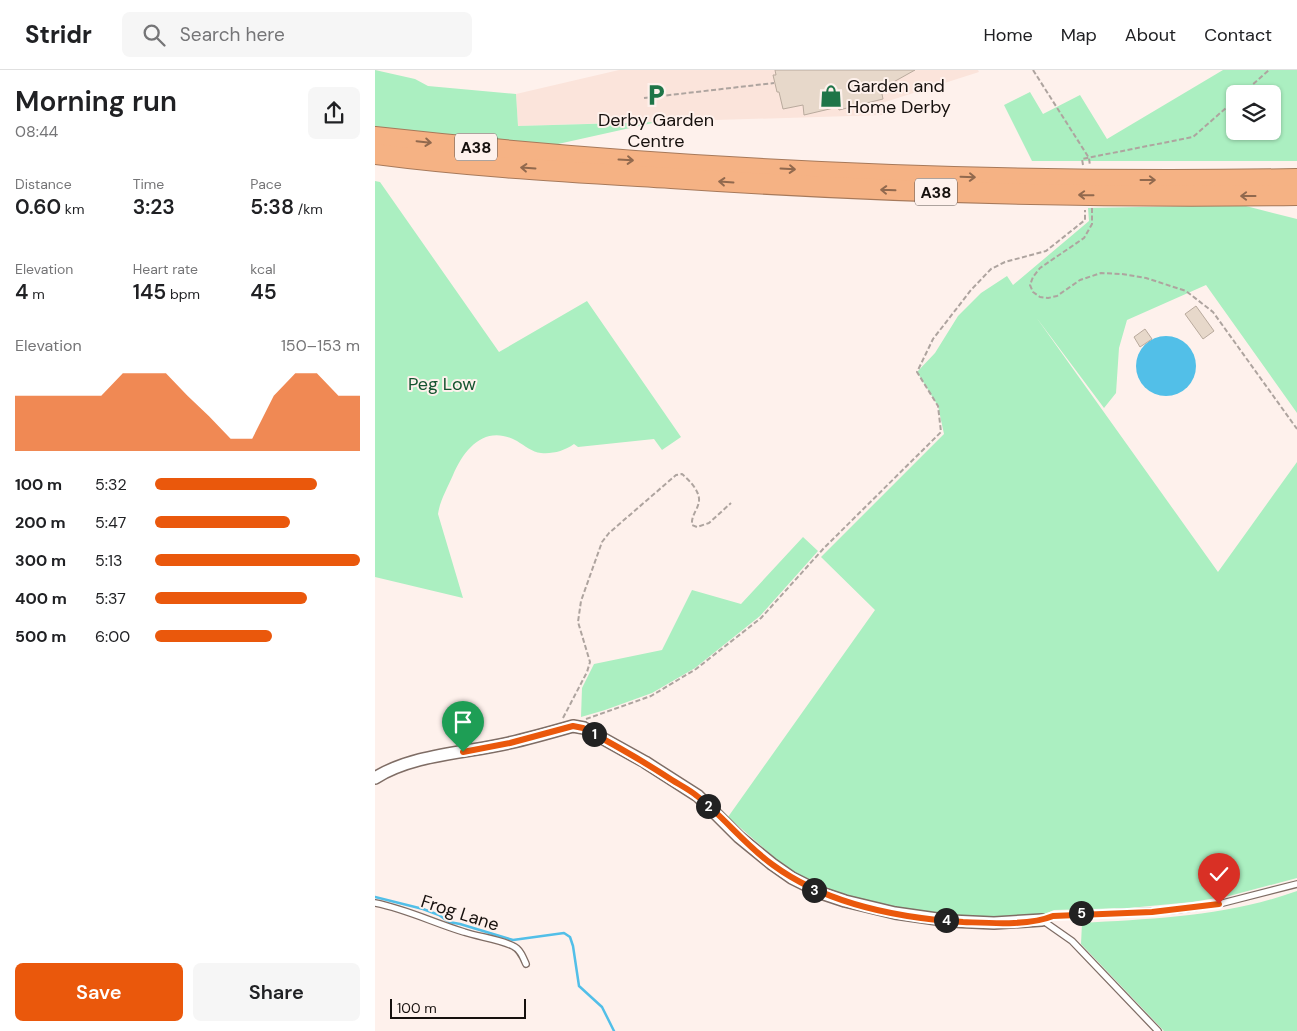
<!DOCTYPE html>
<html lang="en">
<head>
<meta charset="utf-8">
<style>
  :root { --surface:#fff; --page:#f6f6f6; --text:#202124; --muted:#757577; --line:#e0e0e0; --accent:#ea580c }
  body { margin:0; font-family:"DM Sans",sans-serif; background:var(--page); color:var(--text); height:100vh; display:flex; flex-direction:column; font-size:19px; white-space:nowrap }
  * { box-sizing:border-box; margin:0 }
  p { font-size:16px; color:var(--muted) }
  .icon { flex:none; width:28px; height:28px; fill:none; stroke:currentColor; stroke-width:2; stroke-linecap:round; stroke-linejoin:round }
  .map { position:relative; flex:1; overflow:hidden }
  .details { display:flex; flex-direction:column; background:var(--surface); width:375px }
  .details>* { flex:none }
  .tools { position:absolute; left:851px; top:15px; display:grid; gap:10px }
  .tools a { display:grid; place-items:center; width:55px; height:55px; border-radius:8px; background:var(--surface); box-shadow:0 1px 4px #0004; font-size:25px }
  .scale { position:absolute; left:15px; bottom:12px; width:136px; box-sizing:border-box; padding-left:5px; border:2px solid #16100d; border-top:0; font-size:14px; line-height:18px; white-space:nowrap; color:#16100d; -webkit-text-stroke:4px #fef1ec; paint-order:stroke }
  .pin { position:absolute; display:grid; place-items:center; width:42px; height:42px; color:#fff; margin:-51px -21px; border-radius:50% 50% 50% 0; rotate:-45deg; box-shadow:0 0 5px #0007 }
  .pin .icon { rotate:45deg }
  .km { position:absolute; width:25px; height:25px; margin:-12px; border-radius:50%; background:#222; color:#fff; font-size:14px; line-height:25px; text-align:center }
  .round { display:grid; place-items:center; flex:none; width:52px; height:52px; border-radius:8px; background:var(--page) }
  .headline { display:flex; align-items:center; justify-content:space-between; height:85px; padding:0 15px }
  h1 { font-size:28px; font-weight:600; line-height:38px }
  .stats { display:grid; grid-template-columns:repeat(3,1fr); gap:8px; height:85px; padding:5px 15px }
  .stats div { display:grid; align-content:center }
  .stats b { font-size:21px; font-weight:600 }
  .stats small { font-size:14px; font-weight:400 }
  .stats p { font-size:14px }
  .chart { height:140px; padding:10px 15px }
  .chart p { display:flex; justify-content:space-between }
  .chart svg { width:100%; height:90px; margin-top:5px; fill:var(--accent); opacity:.7 }
  .action { display:flex; gap:10px; margin-top:auto; padding:10px 15px }
  .action a { flex:1; height:58px; border-radius:8px; background:var(--accent); color:#fff; font-size:20px; font-weight:600; line-height:58px; text-align:center }
  .action a+a { background:var(--page); color:var(--text) }
  ul { padding:0 15px; list-style:none; font-size:16px }
  li { display:grid; grid-template-columns:80px 60px 1fr; align-items:center; height:38px }
  li i { height:12px; border-radius:6px; background:var(--accent) }
  header { display:flex; align-items:center; gap:30px; box-sizing:border-box; height:70px; padding:0 25px; background:var(--surface); border-bottom:1px solid var(--line) }
  header strong { font-size:24px }
  nav { display:flex; gap:28px; margin-inline-start:auto; font-size:18px }
  .search { width:350px; height:45px; background:var(--page); display:flex; align-items:center; gap:12px; box-sizing:border-box; padding:0 18px; border-radius:8px; color:var(--muted); font-size:19px }
  main { display:flex; flex:1; min-height:0 }
  .map>svg:first-child { display:block }
</style>
</head>
<body>
<header>
<strong>Stridr</strong>
<div class="search"><svg class="icon" aria-label="search" viewBox="0 0 24 24"><circle cx="10" cy="10" r="6"/><path d="M15 15l6 6"/></svg>Search here</div>
<nav><a>Home</a><a>Map</a><a>About</a><a>Contact</a></nav>
</header>
<main>
<section class="details">
<div class="headline"><div><h1>Morning run</h1><p>08:44</p></div><a class="round"><svg class="icon" aria-label="share" viewBox="0 0 24 24"><path d="M12 15V3M7 8l5-5 5 5M5 13v7h14v-7"/></svg></a></div>
<div class="stats">
<div><p>Distance</p><b>0.60<small> km</small></b></div>
<div><p>Time</p><b>3:23</b></div>
<div><p>Pace</p><b>5:38<small> /km</small></b></div>
</div>
<div class="stats">
<div><p>Elevation</p><b>4<small> m</small></b></div>
<div><p>Heart rate</p><b>145<small> bpm</small></b></div>
<div><p>kcal</p><b>45</b></div>
</div>
<div class="chart"><p><span>Elevation</span>150–153 m</p>
<svg viewBox="0 0 160 44" preserveAspectRatio="none"><path d="M0 44V17L10 17L20 17L30 17L40 17L50 6L60 6L70 6L80 17L90 27L100 38L110 38L120 17L130 6L140 6L150 17L160 17V44z"/></svg>
</div>
<ul>
<li><b>100 m</b>5:32<i style="width:79%"></i></li>
<li><b>200 m</b>5:47<i style="width:66%"></i></li>
<li><b>300 m</b>5:13<i style="width:100%"></i></li>
<li><b>400 m</b>5:37<i style="width:74%"></i></li>
<li><b>500 m</b>6:00<i style="width:57%"></i></li>
</ul>
<div class="action"><a>Save</a><a>Share</a></div>
</section>
<div class="map">
<svg width="922" height="961" viewBox="0 0 922 961">
  <rect width="100%" height="100%" fill="#fef1ec"/>
  <path fill="#fbe4db" d="M244 0H603L604 2 507 33 508 45 143 56 141 24Z"/>
  <g fill="#abefc1" fill-rule="evenodd">
    <path d="M0 0 40 9 53 16 141 24 143 56 282 52 174 76 0 59Z"/>
    <path d="M848 0H922V91H657L629 35 655 22 668 44 705 25 732 69ZM860 24H898V61H860Z"/>
    <path d="M0 111 5 112 124 282 212 231 306 367 287 380 279 369 203 377 199 374C189 381 178 384 166 383 157 382 150 376 142 371 111 354 90 377 78 405 73 417 65 430 63 444L88 528 0 507Z"/>
    <path d="M867 135 922 149V343L831 215 752 250 744 278 741 323 729 338 661 247 843 502 922 392V808L854 826 817 832 754 838 679 840 665 846 622 847 590 846 505 835 435 818 353 747 500 540 446 487 569 364 563 336 542 302 560 283 583 246 606 223 632 206 638 215 714 151 713 138Z"/>
    <path d="M428 467 443 481 385 546 320 598 277 623 230 640 206 647 207 618 219 594 287 580 317 520 366 534Z"/>
    <path d="M922 821V961H789L706 874 707 853C779 849 853 846 922 821Z"/>
  </g>
  <circle fill="#52bfe8" cx="791" cy="296" r="30"/>
  <g fill="none" stroke-linecap="round" stroke-linejoin="round">
    <path stroke="#52bfe8" stroke-width="2.5" d="M0 827 48 839 64 845 74 852 85 854 138 870 189 863 195 867 198 876 204 916 227 937 239 961"/>
  </g>
  <g fill="#e7d8ca" stroke="#b9aa9d">
    <path d="M400 0H540L506 19 508 29 464 40 463 37 429 45 428 35 408 39 404 22H402L398 5H401Z"/>
    <path d="M821 236 839 261 828 269 810 244Z"/>
    <path d="M770 259 777 269 765 277 759 267Z"/>
  </g>
  <g fill="none" stroke-linecap="round" stroke-linejoin="round">
    <defs>
      <g id="lane">
        <path d="M0 833C31 839 59 853 89 862 104 867 124 869 138 876 145 879 148 887 151 894"/>
        <path d="M667 850 678 846 801 840 844 834 922 814"/>
        <path d="M667 850 697 871 783 961"/>
      </g>
      <path id="street" d="M0 708C38 684 91 683 134 673 156 668 177 662 198 656L209 658 270 692 323 726 364 767 397 794 417 808 449 824 470 831 520 843 576 851 619 853 667 850"/>
      <g id="highway">
        <path d="M0 67C306 101 615 114 922 109"/>
        <path d="M0 84C98 97 197 102 296 108 504 122 713 128 922 125"/>
      </g>
    </defs>
    <use href="#lane" stroke="#7f6d65" stroke-width="8"/>
    <use href="#street" stroke="#7f6d65" stroke-width="14"/>
    <use href="#highway" stroke="#a7795a" stroke-width="22"/>
    <g stroke="#aea49f" stroke-width="2" stroke-dasharray="5 2.5" stroke-linecap="butt">
      <path d="M658 0 714 88 715 96"/>
      <path d="M867 24 894 0"/>
      <path d="M269 28 399 13"/>
      <path d="M708 95 707 89 818 67 860 30"/>
      <path d="M717 138V154L709 168 665 198 658 207 655 215 658 222 665 227 673 228 682 226 705 210 726 203 747 204 771 208 811 221 838 242 922 359"/>
      <path d="M188 648 212 602 215 592 203 552 206 531 227 472 234 463 301 405 307 404C314 410 325 421 324 431 323 440 316 445 317 455L322 457 334 453 356 433"/>
      <path d="M211 649 276 626 321 599 386 548 449 478 566 362 563 336 542 302 558 269 596 220 616 199 630 192 671 181 710 150V140"/>
    </g>
    <use href="#lane" stroke="#fff" stroke-width="5.5"/>
    <use href="#street" stroke="#fff" stroke-width="11"/>
    <use href="#highway" stroke="#f5b284" stroke-width="20"/>
  </g>
  <defs><path id="oneway-shaft" d="M-6 0H5M1.5-3L5.5 0L1.5 3" fill="none" stroke-width="1.6" stroke-linecap="round" stroke-linejoin="round" transform="scale(1.25)"/></defs>
  <g stroke="#91694e">
    <use href="#oneway-shaft" transform="translate(49 72) rotate(6)"/>
    <use href="#oneway-shaft" transform="translate(251 90) rotate(3)"/>
    <use href="#oneway-shaft" transform="translate(153 98) rotate(-176)"/>
    <use href="#oneway-shaft" transform="translate(413 99) rotate(3)"/>
    <use href="#oneway-shaft" transform="translate(593 107) rotate(2)"/>
    <use href="#oneway-shaft" transform="translate(773 110)"/>
    <use href="#oneway-shaft" transform="translate(351 112) rotate(-176)"/>
    <use href="#oneway-shaft" transform="translate(513 120) rotate(-178)"/>
    <use href="#oneway-shaft" transform="translate(711 125) rotate(-179)"/>
    <use href="#oneway-shaft" transform="translate(873 126) rotate(-180)"/>
  </g>
  <g fill="none" stroke-linecap="round" stroke-linejoin="round">
    <defs>
      <path id="route" d="M88 682 135 673 198 656 208 658C238 674 268 691 297 710 305 715 315 720 322 726 349 747 370 775 398 795 451 834 524 848 588 852 615 853 654 856 678 846L777 842 844 834"/>
    </defs>
    <use href="#route" stroke="#fff" stroke-width="10"/>
    <use href="#route" stroke="#ea580c" stroke-width="6"/>
  </g>
  <defs>
    <symbol id="parking-bare" viewBox="-9 -9 18 18"><path d="M-3.5-5.5H1a3.5 3.5 0 0 1 0 7H-1V5.5H-3.5ZM-1-3.4V-.6H.8a1.4 1.4 0 0 0 0-2.8Z" fill="#1f7548" stroke="#fef1ec" stroke-width="2.5" paint-order="stroke"/></symbol>
    <symbol id="shop-bare" viewBox="-9 -9 18 18"><path d="M-5-2.5h2.3a2.7 3.5 0 0 1 5.4 0H5L5.5 6h-11ZM-1.5-2.5h3a1.5 2.3 0 0 0-3 0Z" fill="#1f7548" stroke="#fef1ec" stroke-width="2.5" paint-order="stroke"/></symbol>
  </defs>
  <g fill-rule="evenodd">
    <use href="#parking-bare" x="265" y="9" width="32" height="32"/>
    <use href="#shop-bare" x="440" y="10" width="32" height="32"/>
  </g>
  <g text-anchor="middle" dominant-baseline="central" stroke-width="4" stroke-linejoin="round" paint-order="stroke">
    <g fill="#fef1ec" stroke="#5c5450" stroke-width="1">
      <rect x="80" y="63.5" width="42" height="27" rx="4"/>
      <rect x="540" y="108.5" width="42" height="27" rx="4"/>
    </g>
    <g font-size="16" font-weight="bold" fill="#16100d">
      <text x="101" y="77">A38</text>
      <text x="561" y="122">A38</text>
    </g>
    <g font-size="18" fill="#16100d" stroke="#fef1ec" text-anchor="start">
      <text x="472" y="16">Garden and<tspan x="472" dy="21">Home Derby</tspan></text>
      <text x="281" y="50" text-anchor="middle">Derby Garden<tspan x="281" dy="21">Centre</tspan></text>
    </g>
    <g font-size="18" fill="#155430" stroke="#fef1ec">
      <text x="67" y="314">Peg Low</text>
    </g>
    <g font-size="18" fill="#16100d" stroke="#fef1ec">
      <text transform="translate(85 843) rotate(18)">Frog Lane</text>
    </g>
  </g>
</svg>
<div class="tools">
<a><svg class="icon" aria-label="layers" viewBox="0 0 24 24"><path d="M12 4l9 5-9 5-9-5zM3 14l9 5 9-5"/></svg></a>
</div>
<div class="scale">100 m</div>
<div class="pin" style="left:88px;top:682px;background:#1e9e55"><svg class="icon" aria-label="arrive" viewBox="0 0 24 24"><path d="M6 21V4h12l-3 4 3 4H6"/></svg></div>
<div class="pin" style="left:844px;top:834px;background:#d93025"><svg class="icon" aria-label="check" viewBox="0 0 24 24"><path d="M5 12l5 5 9-10"/></svg></div>
<b class="km" style="left:219px;top:664px">1</b>
<b class="km" style="left:333px;top:736px">2</b>
<b class="km" style="left:439px;top:820px">3</b>
<b class="km" style="left:571px;top:850px">4</b>
<b class="km" style="left:706px;top:843px">5</b>
</div>
</main>
</body>
</html>
